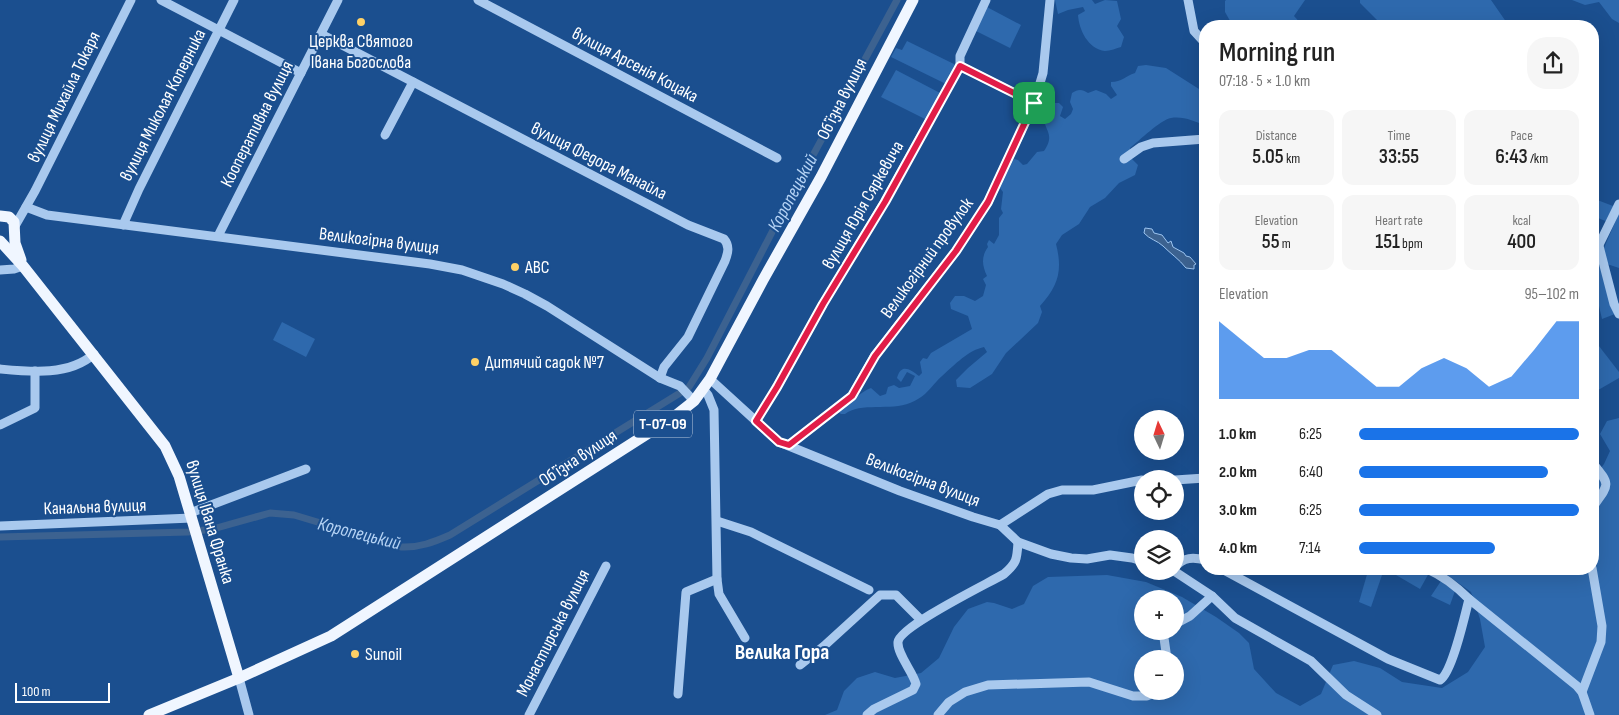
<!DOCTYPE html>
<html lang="en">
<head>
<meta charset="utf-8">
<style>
  :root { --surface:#fff; --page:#f6f6f6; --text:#222; --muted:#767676; --accent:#1a73e8 }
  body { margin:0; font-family:"Sofia Sans Condensed",sans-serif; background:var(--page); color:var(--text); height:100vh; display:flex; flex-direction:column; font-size:19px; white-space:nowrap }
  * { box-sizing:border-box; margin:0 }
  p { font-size:16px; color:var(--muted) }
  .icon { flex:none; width:28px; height:28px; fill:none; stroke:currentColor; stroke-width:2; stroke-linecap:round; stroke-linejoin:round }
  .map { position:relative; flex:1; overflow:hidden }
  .details { position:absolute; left:1199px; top:20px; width:400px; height:555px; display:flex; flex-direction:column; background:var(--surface); border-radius:20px; box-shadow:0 5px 20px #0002 }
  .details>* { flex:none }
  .needle { width:32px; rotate:356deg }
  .controls { position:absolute; left:1134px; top:410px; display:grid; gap:10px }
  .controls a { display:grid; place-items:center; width:50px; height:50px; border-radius:50%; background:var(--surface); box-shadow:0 5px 20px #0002; font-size:25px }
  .scale { position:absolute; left:15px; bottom:12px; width:95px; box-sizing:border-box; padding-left:5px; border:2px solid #fff; border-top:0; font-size:14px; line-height:18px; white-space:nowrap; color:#fff; -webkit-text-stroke:4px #1b4f8f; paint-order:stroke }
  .pin { position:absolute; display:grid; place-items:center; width:42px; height:42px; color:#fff; margin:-21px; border-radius:10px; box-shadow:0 2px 8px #0006 }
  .round { display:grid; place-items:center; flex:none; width:52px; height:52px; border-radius:20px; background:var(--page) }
  .headline { display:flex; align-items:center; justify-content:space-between; height:85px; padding:0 20px }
  h1 { font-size:28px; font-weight:600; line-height:38px }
  .metrics { display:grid; grid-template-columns:repeat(3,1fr); gap:8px; height:85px; padding:5px 20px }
  .metrics div { display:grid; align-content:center; border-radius:12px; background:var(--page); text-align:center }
  .metrics b { font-size:21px; font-weight:600 }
  .metrics small { font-size:14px; font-weight:400 }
  .metrics p { font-size:14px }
  .chart { height:140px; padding:10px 20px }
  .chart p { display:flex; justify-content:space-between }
  .chart svg { width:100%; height:90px; margin-top:5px; fill:var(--accent); opacity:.7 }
  ul { padding:0 20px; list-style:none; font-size:16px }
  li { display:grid; grid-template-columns:80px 60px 1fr; align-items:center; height:38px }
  li i { height:12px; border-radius:6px; background:var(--accent) }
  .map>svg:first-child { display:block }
</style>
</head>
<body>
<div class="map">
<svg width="1619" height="715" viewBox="0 0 1619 715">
  <rect width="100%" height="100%" fill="#1b4f8f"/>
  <g fill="#2e69ad" fill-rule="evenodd">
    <path d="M1055 0H1092L1095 4 1105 0 1117 1 1121 19 1117 26 1124 37 1121 47C1117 48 1110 51 1105 51 1088 49 1079 30 1078 15L1085 11 1083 7 1068 10 1058 14Z"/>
    <path d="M1226 0H1305L1294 16 1303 26H1233L1225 12V1Z"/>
    <path d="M1360 0H1491L1509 26H1396L1388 22 1380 23 1360 3Z"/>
    <path d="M1572 0H1619V23L1612 19 1599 2 1585 5Z"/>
    <path d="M985 6 1021 25 1010 48 974 30Z"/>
    <path d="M907 41 956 65 946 84 891 57 896 48 902 50Z"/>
    <path d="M1146 65 1166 68 1199 89 1205 88V126C1195 121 1183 116 1171 118 1160 120 1139 141 1130 148L1132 159 1138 165 1135 175 1119 183 1105 198 1090 207 1079 224 1062 235 1056 244C1063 271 1058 286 1040 306L1042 312 1038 323 1006 353 992 374 970 388 957 387 956 380 968 368 987 352 984 347C981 348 976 349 973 351 964 355 944 374 937 381 928 391 923 398 910 403 891 411 860 402 845 414H841L837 411C847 405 862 391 871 388L880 396 886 394 888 387 894 385 899 388 910 386 915 376 907 372 901 382 897 378C901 363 910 369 919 376L922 373 920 362 923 358 927 359 931 353 972 329 968 316 951 309 950 303 955 296H964L975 301 983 296 986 285 983 279 987 276C982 265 981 257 988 247L987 244 989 240 994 244 999 235V218L1003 213 1001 209 1003 192 1000 188 1006 170 1014 159 1018 160 1023 165 1027 164 1037 152 1044 151C1057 132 1041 130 1045 114 1046 110 1050 106 1052 103H1059L1063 107 1060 116 1065 119 1071 114 1073 109 1070 102 1072 93C1078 89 1082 89 1088 93L1096 90 1106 94 1111 99 1117 95 1111 86V82C1122 82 1125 76 1135 73L1138 66Z"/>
    <path d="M896 70 942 94 927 120 881 97Z"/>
    <path d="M1592 198 1613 206 1608 222 1593 216Z"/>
    <path d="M1619 213V268L1607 264 1604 248Z"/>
    <path d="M1600 259 1615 314 1602 319 1593 280 1592 266Z"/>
    <path d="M282 322 315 339 306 357 273 340Z"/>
    <path d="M1592 337 1619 372V378L1593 393Z"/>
    <path d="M1619 418V715H825L837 710 844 691 857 678 875 672 895 678 921 673 939 658 954 627 968 609 987 602 994 603 1012 609 1024 604 1033 586 1048 577 1107 575 1146 582 1182 597 1216 617 1239 633 1249 643 1254 669 1276 693 1300 706 1321 694 1333 665 1354 661 1380 668 1402 682 1442 688 1468 672 1485 647 1480 619 1471 592 1439 569H1592L1593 479 1604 464 1610 451 1600 434 1607 421ZM1142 599H1175V631H1142ZM1142 659H1175V691H1142Z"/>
    <path d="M1399 569H1419L1429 573 1420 589 1396 575Z"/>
    <path d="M1368 571 1382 575 1371 607 1359 602Z"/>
    <path d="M1441 581 1455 591 1450 605 1431 596Z"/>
  </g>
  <path fill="#3c6290" stroke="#9cc4f0" d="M1145 228 1152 229 1154 233 1162 235 1168 243 1171 241 1173 247 1184 253 1186 256 1190 257 1196 264 1194 265V269L1186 268C1179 259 1171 254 1163 246 1158 241 1149 239 1144 233Z"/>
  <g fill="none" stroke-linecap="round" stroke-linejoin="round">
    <g stroke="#3c6290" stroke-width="7">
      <path d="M689 387 707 358 785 207 897 0"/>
      <path d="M0 537 188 532 213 529 270 513 294 515 401 547C419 548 434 542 450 535L680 393"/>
    </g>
    <g stroke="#a9c9ee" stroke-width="9">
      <path d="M161 0 301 73"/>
      <path d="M478 0 777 158"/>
      <path d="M1188 0 1194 31 1205 43"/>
      <path d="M321 34 688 225 724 239C730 246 728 253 725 261L688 337 664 367 660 378"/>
      <path d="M960 66 1034 103"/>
      <path d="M385 135 413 82"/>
      <path d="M1124 159 1141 147 1153 143 1205 139"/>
      <path d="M26 207 47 215 430 264 462 270 503 284 525 294 547 306 660 378 680 386 694 401"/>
      <path d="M123 225 139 189 234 0"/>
      <path d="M15 226 35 191 131 0"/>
      <path d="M218 236 338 0"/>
      <path d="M1599 246 1614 304 1619 314"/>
      <path d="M1592 259 1619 204"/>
      <path d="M0 270 14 269 23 266"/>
      <path d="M0 369C31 372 69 376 94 354"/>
      <path d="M710 379 779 442 900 491 973 517 1000 525 1048 494 1062 490H1093L1142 480"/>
      <path d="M704 390 708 395 714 410 717 579 719 594 745 638"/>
      <path d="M756 421 777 387 823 304 885 201 960 66V56L986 0"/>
      <path d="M0 425 35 408V371"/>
      <path d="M789 445 852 396 875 355 956 251 988 202 1034 103 1043 73 1050 0"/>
      <path d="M1592 462C1611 486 1610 483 1592 508"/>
      <path d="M1175 480 1205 478"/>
      <path d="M190 513 306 469"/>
      <path d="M717 521 751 532 869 590"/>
      <path d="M1000 525 1018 542 1051 554 1071 558 1087 559 1110 555 1132 558 1142 561"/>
      <path d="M0 526 192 518"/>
      <path d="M1175 567C1184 557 1193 557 1205 560"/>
      <path d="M1222 569 1388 659 1440 680C1452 673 1465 615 1469 599"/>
      <path d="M1427 569C1443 576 1457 587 1469 599L1577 686 1582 692 1590 715"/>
      <path d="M1174 571 1212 596 1235 618 1311 661 1346 695 1377 715"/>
      <path d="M1175 624 1190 616 1212 596"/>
      <path d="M1165 631 1164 638 1167 659"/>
      <path d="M800 665 824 646 880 595H896L921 620"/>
      <path d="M239 678 249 715"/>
      <path d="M1582 692 1601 642 1602 626 1592 568"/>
      <path d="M678 694 686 592 717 579"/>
      <path d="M529 715 606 566"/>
      <path d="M867 715 874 709 913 690 916 684C913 672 897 654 898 642 900 626 987 584 1004 574 1017 563 1017 559 1018 542"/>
      <path d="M938 715 949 702 965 692 988 685 1089 682 1133 696H1147L1157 691"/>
    </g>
    <g stroke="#f0f6ff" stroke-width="11">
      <path d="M0 216 9 217 14 222 15 243 21 260"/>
      <path d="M0 241 23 266 165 446 179 476 239 678"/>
      <path d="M149 715 239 678 331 636 675 416 694 401 710 379 763 280 821 177 913 0"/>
    </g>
  </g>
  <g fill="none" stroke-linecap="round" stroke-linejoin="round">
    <defs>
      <path id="route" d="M960 66 1034 103 988 202 956 251 875 356 852 396 789 445 779 442 756 421 777 387 823 304 885 202Z"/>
    </defs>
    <use href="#route" stroke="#fff" stroke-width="10"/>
    <use href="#route" stroke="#e11d48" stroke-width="6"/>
  </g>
  <g fill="#ffd166" stroke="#1b4f8f" stroke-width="2">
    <circle cx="361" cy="22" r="5"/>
    <circle cx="515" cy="267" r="5"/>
    <circle cx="475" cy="362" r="5"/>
    <circle cx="355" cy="654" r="5"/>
  </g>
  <g text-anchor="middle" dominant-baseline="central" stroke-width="4" stroke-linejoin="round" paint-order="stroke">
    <rect fill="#1b4f8f" stroke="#bbcadd" stroke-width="1" x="634" y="410.5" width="58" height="27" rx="4"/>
    <g font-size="16" font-weight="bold" fill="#fff">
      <text x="663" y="424">Т-07-09</text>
    </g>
    <g font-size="18" fill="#fff" stroke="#1b4f8f" text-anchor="start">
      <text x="361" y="41" text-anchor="middle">Церква Святого<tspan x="361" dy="21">Івана Богослова</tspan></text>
      <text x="525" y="267">АВС</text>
      <text x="485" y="362">Дитячий садок №7</text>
      <text x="365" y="654">Sunoil</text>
    </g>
    <g font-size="18" fill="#fff" stroke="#1b4f8f">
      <text transform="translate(635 65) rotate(28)">вулиця Арсенія Коцака</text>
      <text transform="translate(64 97) rotate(-64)">вулиця Михайла Токаря</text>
      <text transform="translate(842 99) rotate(-63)">Обʼїзна вулиця</text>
      <text transform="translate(163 105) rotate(-63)">вулиця Миколая Коперника</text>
      <text transform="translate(257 124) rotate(-63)">Кооперативна вулиця</text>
      <text transform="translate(599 161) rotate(27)">вулиця Федора Манайла</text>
      <text transform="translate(863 205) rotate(-60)">вулиця Юрія Сяркевича</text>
      <text transform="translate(379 241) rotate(7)">Великогірна вулиця</text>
      <text transform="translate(927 258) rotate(-54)">Великогірний провулок</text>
      <text transform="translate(578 458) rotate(-33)">Обʼїзна вулиця</text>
      <text transform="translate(923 480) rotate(21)">Великогірна вулиця</text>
      <text transform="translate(95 507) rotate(-2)">Канальна вулиця</text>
      <text transform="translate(210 522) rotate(73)">вулиця Івана Франка</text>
      <text transform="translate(553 633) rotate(-63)">Монастирська вулиця</text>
    </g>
    <g font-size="19" font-style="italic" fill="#b5d3f5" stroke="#1b4f8f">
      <text transform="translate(793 193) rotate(-62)">Коропецький</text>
      <text transform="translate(359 534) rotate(14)">Коропецький</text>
    </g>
    <g font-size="22" font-weight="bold" fill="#fff" stroke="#1b4f8f">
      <text x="782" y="652">Велика Гора</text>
    </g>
  </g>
</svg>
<div class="controls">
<a><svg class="needle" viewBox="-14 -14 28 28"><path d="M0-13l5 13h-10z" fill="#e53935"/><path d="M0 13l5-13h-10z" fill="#767676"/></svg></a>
<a><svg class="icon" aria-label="locate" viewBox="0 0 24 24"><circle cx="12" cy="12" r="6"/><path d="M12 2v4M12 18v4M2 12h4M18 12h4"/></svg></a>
<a><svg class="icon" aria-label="layers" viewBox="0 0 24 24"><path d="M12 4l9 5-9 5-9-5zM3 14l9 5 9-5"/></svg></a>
<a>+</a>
<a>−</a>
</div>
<div class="scale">100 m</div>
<div class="pin" style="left:1034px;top:103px;background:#1e9e55"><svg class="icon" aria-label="arrive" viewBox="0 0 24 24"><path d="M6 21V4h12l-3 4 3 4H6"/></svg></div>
<section class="details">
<div class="headline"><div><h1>Morning run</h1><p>07:18 · 5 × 1.0 km</p></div><a class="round"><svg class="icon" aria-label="share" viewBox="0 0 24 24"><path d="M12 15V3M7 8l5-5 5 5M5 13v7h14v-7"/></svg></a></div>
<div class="metrics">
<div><p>Distance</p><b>5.05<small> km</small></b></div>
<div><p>Time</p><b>33:55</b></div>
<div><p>Pace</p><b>6:43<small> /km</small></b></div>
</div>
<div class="metrics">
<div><p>Elevation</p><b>55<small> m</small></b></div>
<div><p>Heart rate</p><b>151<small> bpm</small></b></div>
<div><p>kcal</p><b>400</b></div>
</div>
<div class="chart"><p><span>Elevation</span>95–102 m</p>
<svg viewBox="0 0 160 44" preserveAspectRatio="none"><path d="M0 44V6L10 15L20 24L30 24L40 20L50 20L60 29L70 38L80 38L90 29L100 24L110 29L120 38L130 33L140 20L150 6L160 6V44z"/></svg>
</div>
<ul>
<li><b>1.0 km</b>6:25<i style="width:100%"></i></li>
<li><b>2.0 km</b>6:40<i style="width:86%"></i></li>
<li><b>3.0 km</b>6:25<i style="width:100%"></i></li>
<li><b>4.0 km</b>7:14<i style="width:62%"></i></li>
</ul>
</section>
</div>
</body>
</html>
